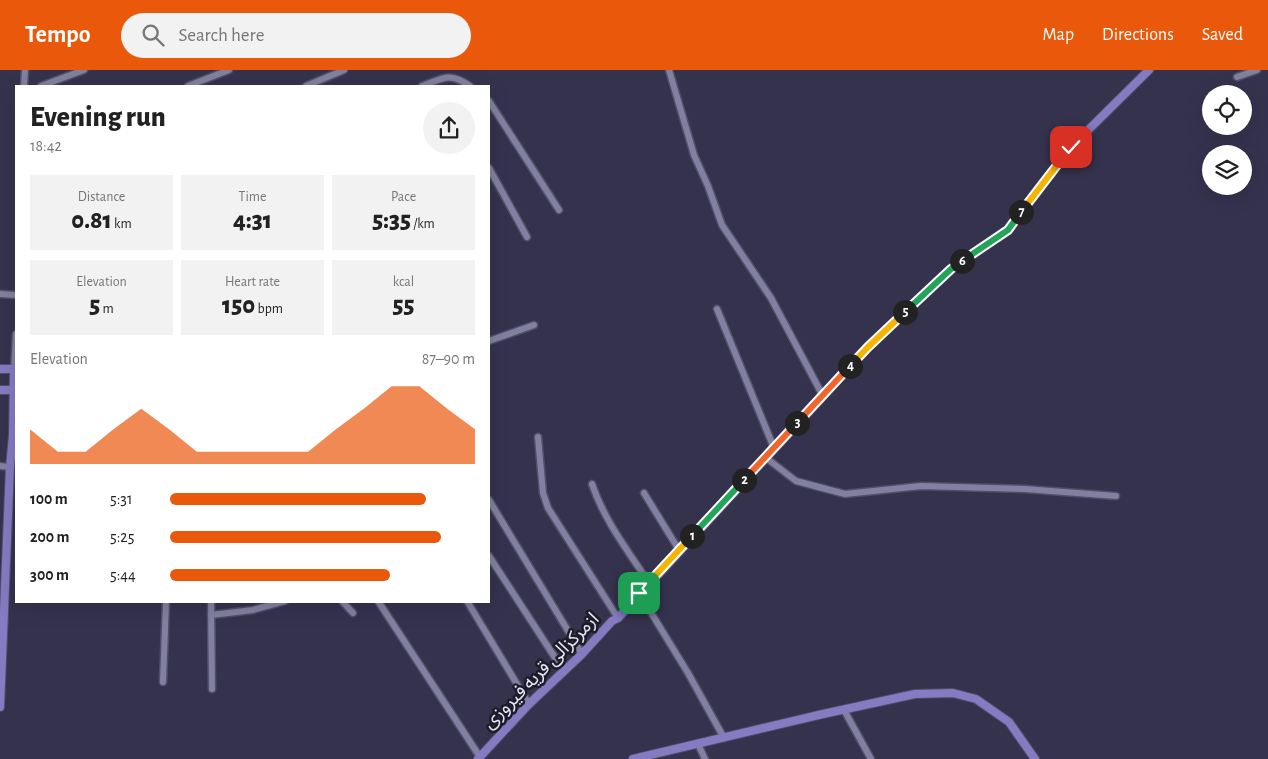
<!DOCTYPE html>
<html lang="en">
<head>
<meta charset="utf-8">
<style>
  :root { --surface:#fff; --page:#f2f2f2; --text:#222; --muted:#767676; --accent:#ea580c }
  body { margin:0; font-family:"Alegreya Sans","Noto Sans Arabic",sans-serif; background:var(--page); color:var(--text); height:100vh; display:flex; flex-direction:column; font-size:19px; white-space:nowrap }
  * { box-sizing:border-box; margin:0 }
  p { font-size:16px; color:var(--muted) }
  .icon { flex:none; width:28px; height:28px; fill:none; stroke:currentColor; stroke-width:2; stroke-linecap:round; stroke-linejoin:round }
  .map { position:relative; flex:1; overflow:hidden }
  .side { position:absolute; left:15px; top:15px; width:475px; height:518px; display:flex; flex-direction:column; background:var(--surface); border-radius:0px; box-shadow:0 5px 20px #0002 }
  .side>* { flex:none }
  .controls { position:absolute; left:1202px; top:15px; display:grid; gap:10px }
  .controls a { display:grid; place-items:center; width:50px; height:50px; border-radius:50%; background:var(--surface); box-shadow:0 5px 20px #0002; font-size:25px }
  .pin { position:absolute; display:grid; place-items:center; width:42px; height:42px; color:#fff; margin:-21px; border-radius:10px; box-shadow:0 2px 8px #0006 }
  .km { position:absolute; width:25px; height:25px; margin:-12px; border-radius:50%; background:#222; color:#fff; font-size:14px; line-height:25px; text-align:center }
  .round { display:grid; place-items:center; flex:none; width:52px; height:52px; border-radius:26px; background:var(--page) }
  .head { display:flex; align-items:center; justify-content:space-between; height:85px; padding:0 15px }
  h1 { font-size:28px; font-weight:800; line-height:38px }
  .metrics { display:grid; grid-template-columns:repeat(3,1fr); gap:8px; height:85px; padding:5px 15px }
  .metrics div { display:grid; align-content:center; border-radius:0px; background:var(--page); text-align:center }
  .metrics b { font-size:25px; font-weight:800 }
  .metrics small { font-size:14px; font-weight:400 }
  .metrics p { font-size:14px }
  .chart { height:140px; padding:10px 15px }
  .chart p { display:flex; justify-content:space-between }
  .chart svg { width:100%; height:90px; margin-top:5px; fill:var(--accent); opacity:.7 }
  ul { padding:0 15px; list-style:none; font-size:16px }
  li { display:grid; grid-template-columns:80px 60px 1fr; align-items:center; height:38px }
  li i { height:12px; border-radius:6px; background:var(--accent) }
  header { display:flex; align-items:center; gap:30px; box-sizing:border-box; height:70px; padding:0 25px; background:var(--accent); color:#fff }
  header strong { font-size:24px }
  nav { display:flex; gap:28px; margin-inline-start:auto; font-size:18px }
  .search { width:350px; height:45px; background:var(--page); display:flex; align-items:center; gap:12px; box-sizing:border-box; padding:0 18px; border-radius:28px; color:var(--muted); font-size:19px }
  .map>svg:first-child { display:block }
</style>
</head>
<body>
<header>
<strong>Tempo</strong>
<div class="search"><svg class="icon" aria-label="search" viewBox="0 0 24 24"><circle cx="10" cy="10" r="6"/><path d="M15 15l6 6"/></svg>Search here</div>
<nav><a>Map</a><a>Directions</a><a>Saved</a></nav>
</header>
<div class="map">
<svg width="1268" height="689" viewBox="0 0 1268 689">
  <rect width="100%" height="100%" fill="#35324e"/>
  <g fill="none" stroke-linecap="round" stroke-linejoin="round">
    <defs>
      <g id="minor">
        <path d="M669 0 694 85 708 116 722 155 771 228 823 326"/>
        <path d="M1237 7 1257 0"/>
        <path d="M24 16 25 0"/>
        <path d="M41 16 84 0"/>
        <path d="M188 16 229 0"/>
        <path d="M306 16 344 0"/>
        <path d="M422 16C444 8 449 2 470 16"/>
        <path d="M489 31 559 140"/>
        <path d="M489 98 527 167"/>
        <path d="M0 224 16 225"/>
        <path d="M717 239 774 378"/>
        <path d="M489 271 534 255"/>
        <path d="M14 299 16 264"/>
        <path d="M538 367 543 423 548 438 618 548"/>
        <path d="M765 387 796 411 845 424 921 416 1025 419 1116 426"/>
        <path d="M0 396 10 397"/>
        <path d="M592 414C604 450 628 481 649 513"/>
        <path d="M644 423 679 480"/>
        <path d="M489 430 582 584"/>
        <path d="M489 486 563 600"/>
        <path d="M639 523 688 603 724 668"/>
        <path d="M211 531 212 619"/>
        <path d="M342 531 353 543"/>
        <path d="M378 531 480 687"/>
        <path d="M467 531 529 634"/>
        <path d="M211 545 253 540 285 531"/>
        <path d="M163 612 166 531"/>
        <path d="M844 640 871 689"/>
        <path d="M698 674 705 689"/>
      </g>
      <g id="major">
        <path d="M0 299H14L13 365 10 397 0 637"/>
        <path d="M0 320H13"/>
        <path d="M478 689 529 634 582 584 612 551 618 548 868 277 951 199 1008 160 1071 77 1149 0"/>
        <path d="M633 689 823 644 915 624 953 623 976 629 1009 652 1035 689"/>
      </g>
    </defs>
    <use href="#minor" stroke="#514e66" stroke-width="9"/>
    <use href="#major" stroke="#514e66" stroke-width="10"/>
    <use href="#minor" stroke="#8280a0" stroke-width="6"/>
    <use href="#major" stroke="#847bc3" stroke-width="8"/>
  </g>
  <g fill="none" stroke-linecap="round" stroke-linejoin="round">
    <defs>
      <path id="split-1" d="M639 523 692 466"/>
      <path id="split-2" d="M692 466 744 410"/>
      <path id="split-3" d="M744 410 797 353"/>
      <path id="split-4" d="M797 353 850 296"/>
      <path id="split-5" d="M850 296 868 277 905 242"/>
      <path id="split-6" d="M905 242 951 199 962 191"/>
      <path id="split-7" d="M962 191 1008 160 1021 142"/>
      <path id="split-8" d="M1021 142 1071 77"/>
    </defs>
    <use href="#split-1" stroke="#fff" stroke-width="10"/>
    <use href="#split-2" stroke="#fff" stroke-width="10"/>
    <use href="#split-3" stroke="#fff" stroke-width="10"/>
    <use href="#split-4" stroke="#fff" stroke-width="10"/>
    <use href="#split-5" stroke="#fff" stroke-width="10"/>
    <use href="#split-6" stroke="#fff" stroke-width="10"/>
    <use href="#split-7" stroke="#fff" stroke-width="10"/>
    <use href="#split-8" stroke="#fff" stroke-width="10"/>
    <use href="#split-1" stroke="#f5b400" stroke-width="6"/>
    <use href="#split-2" stroke="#22a559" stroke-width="6"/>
    <use href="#split-3" stroke="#f0652b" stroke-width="6"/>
    <use href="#split-4" stroke="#f0652b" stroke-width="6"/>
    <use href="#split-5" stroke="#f5b400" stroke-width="6"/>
    <use href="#split-6" stroke="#22a559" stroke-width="6"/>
    <use href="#split-7" stroke="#22a559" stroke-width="6"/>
    <use href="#split-8" stroke="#f5b400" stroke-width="6"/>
  </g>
  <g text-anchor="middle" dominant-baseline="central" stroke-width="5" stroke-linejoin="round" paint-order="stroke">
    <g font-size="19" fill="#e6e5f7" stroke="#1d1c28">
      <text transform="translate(541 601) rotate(-45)">ازمرکزالی قریه فیروزی</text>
    </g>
  </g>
</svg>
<div class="controls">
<a><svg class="icon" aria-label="locate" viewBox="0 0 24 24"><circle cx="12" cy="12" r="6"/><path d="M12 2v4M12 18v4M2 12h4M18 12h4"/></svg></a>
<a><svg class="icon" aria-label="layers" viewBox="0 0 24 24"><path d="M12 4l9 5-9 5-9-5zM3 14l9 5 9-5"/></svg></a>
</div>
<div class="pin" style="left:639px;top:523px;background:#1e9e55"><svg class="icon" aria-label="arrive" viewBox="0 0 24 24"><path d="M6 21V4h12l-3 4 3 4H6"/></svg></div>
<div class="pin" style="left:1071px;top:77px;background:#d93025"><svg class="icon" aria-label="check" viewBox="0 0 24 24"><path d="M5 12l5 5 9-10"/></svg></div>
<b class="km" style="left:692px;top:466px">1</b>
<b class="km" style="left:744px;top:410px">2</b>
<b class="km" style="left:797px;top:353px">3</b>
<b class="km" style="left:850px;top:296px">4</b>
<b class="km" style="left:905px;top:242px">5</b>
<b class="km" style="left:962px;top:191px">6</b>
<b class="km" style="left:1021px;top:142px">7</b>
<section class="side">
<div class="head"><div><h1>Evening run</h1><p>18:42</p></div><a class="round"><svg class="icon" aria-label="share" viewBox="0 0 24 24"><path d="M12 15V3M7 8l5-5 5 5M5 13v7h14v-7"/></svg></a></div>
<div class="metrics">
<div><p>Distance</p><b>0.81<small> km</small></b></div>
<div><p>Time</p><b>4:31</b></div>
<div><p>Pace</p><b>5:35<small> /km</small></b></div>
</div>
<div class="metrics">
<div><p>Elevation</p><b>5<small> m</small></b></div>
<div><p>Heart rate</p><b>150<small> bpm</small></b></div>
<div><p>kcal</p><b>55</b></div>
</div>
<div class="chart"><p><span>Elevation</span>87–90 m</p>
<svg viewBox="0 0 160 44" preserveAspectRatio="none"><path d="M0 44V27L10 38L20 38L30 27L40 17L50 27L60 38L70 38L80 38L90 38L100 38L110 27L120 17L130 6L140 6L150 17L160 27V44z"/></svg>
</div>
<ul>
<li><b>100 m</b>5:31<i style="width:84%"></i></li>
<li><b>200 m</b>5:25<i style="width:89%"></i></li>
<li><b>300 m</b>5:44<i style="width:72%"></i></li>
</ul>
</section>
</div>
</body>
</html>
